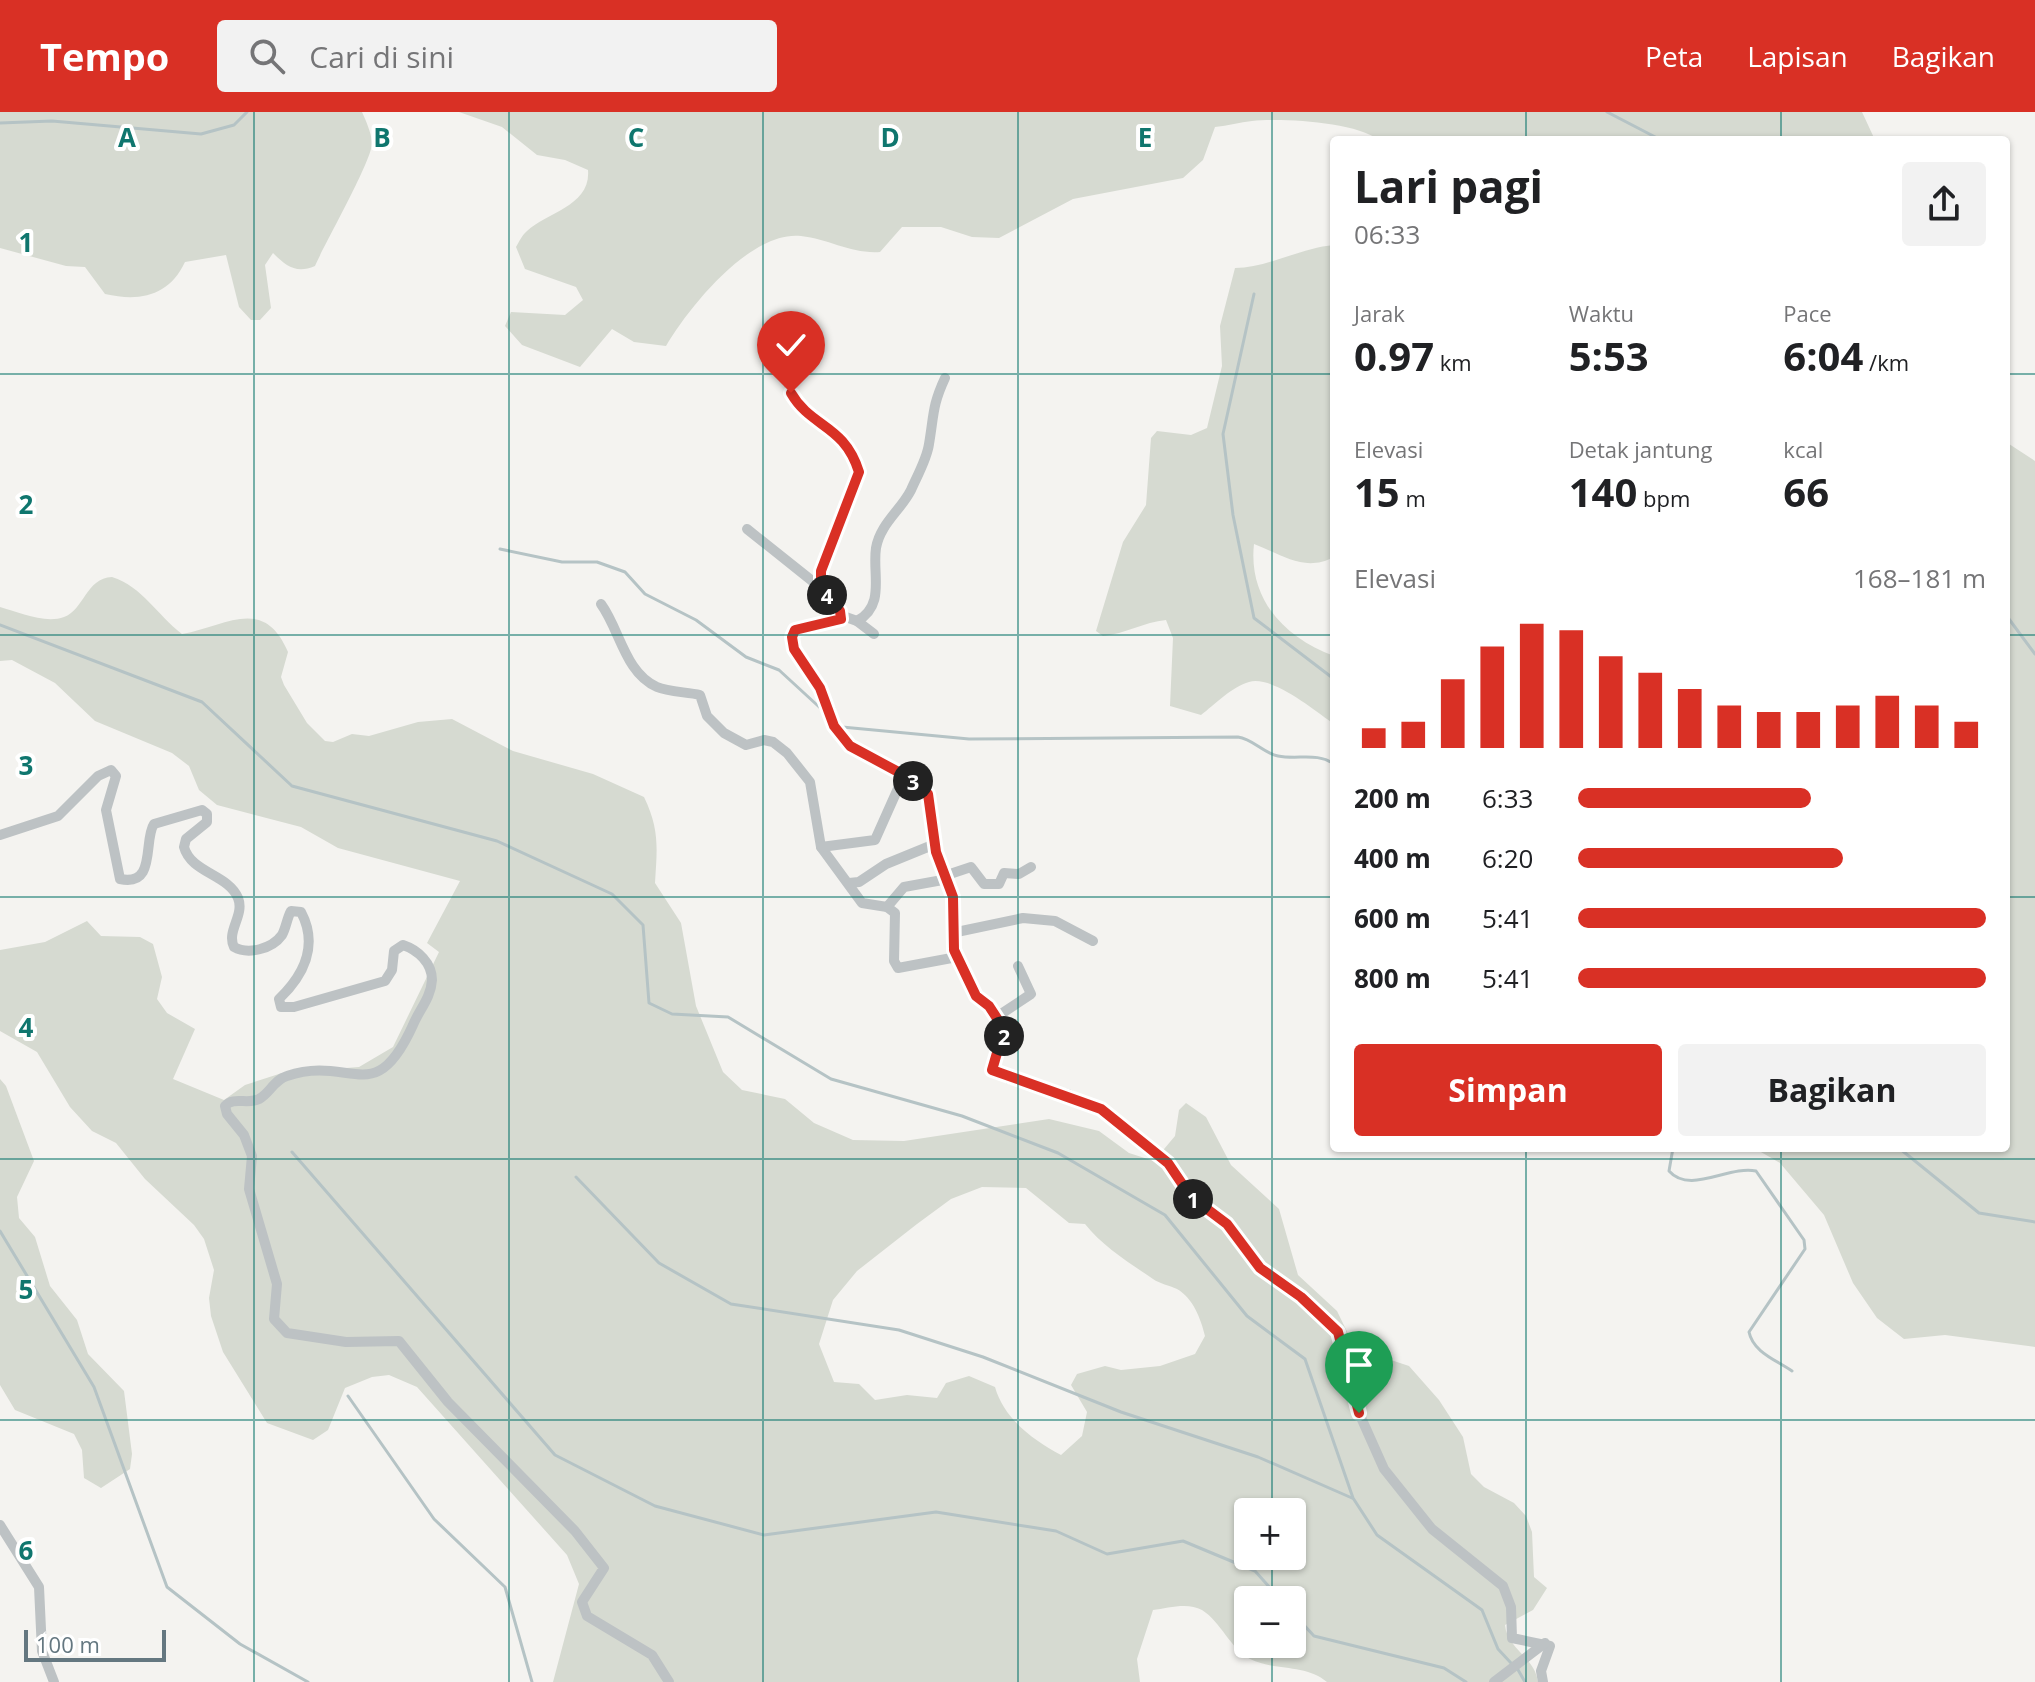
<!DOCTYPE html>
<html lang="id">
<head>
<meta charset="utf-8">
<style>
  :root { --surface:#fff; --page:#f2f2f2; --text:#202124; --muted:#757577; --accent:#d93025 }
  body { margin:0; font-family:"Open Sans",sans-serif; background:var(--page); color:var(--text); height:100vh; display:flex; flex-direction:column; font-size:30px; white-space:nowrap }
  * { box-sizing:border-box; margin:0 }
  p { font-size:26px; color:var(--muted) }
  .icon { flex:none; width:44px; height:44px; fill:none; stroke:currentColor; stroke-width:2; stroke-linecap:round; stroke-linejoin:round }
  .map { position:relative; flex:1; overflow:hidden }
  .details { position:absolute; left:1330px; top:24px; width:680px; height:1016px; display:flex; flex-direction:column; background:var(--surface); border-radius:8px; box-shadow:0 2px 6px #0004 }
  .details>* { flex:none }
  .controls { position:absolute; left:1234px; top:1386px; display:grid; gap:16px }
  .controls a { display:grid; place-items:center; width:72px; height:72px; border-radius:8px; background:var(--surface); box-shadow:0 2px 6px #0004; font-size:40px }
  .scale { position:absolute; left:24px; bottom:20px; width:142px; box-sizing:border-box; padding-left:8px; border:4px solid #647780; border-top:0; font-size:22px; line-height:28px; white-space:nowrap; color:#647780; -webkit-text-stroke:6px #fff; paint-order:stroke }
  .pin { position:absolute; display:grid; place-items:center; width:68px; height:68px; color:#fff; margin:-82px -34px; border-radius:50% 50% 50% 0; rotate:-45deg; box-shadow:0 0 8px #0007 }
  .pin .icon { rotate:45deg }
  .km { position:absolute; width:40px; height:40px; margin:-20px; border-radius:50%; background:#222; color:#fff; font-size:22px; line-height:40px; text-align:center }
  .round { display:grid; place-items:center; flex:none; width:84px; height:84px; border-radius:8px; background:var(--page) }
  .overview { display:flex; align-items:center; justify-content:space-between; height:136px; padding:0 24px }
  h1 { font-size:44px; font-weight:700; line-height:60px }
  .metrics { display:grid; grid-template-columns:repeat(3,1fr); gap:12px; height:136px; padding:8px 24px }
  .metrics div { display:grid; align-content:center }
  .metrics b { font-size:40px; font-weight:700 }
  .metrics small { font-size:22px; font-weight:400 }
  .metrics p { font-size:22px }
  .chart { height:224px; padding:16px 24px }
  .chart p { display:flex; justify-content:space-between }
  .chart svg { width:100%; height:144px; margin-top:8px; stroke:var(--accent); stroke-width:6 }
  .cta { display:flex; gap:16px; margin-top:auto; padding:16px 24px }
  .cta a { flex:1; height:92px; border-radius:8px; background:var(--accent); color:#fff; font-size:32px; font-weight:700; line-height:92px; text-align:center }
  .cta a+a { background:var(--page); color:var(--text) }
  ul { padding:0 24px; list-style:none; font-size:26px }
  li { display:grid; grid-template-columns:128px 96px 1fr; align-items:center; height:60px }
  li i { height:20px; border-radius:10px; background:var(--accent) }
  header { display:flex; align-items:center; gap:48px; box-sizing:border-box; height:112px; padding:0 40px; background:var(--accent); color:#fff }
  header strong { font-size:38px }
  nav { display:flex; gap:44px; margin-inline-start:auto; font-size:28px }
  .search { width:560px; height:72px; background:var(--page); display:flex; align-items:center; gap:20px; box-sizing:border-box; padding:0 28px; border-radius:8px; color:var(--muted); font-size:30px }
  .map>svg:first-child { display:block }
</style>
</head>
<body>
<header>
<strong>Tempo</strong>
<div class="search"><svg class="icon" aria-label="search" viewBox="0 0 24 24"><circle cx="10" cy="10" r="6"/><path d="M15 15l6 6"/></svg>Cari di sini</div>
<nav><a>Peta</a><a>Lapisan</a><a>Bagikan</a></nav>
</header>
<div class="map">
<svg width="2035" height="1570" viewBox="0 0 2035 1570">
  <rect width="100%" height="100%" fill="#f4f3f0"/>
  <g fill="#d6dad1" fill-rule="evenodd">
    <path d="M0 0H362C366 9 371 20 372 30 374 45 325 131 315 154 296 162 286 154 273 141L265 153 271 196 260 208H251L239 195 226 143 185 150C169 184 140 190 105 182L85 155 66 154 0 136Z"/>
    <path d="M459 0H1862L1875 28H1379C1355 10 1283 6 1252 9 1240 10 1228 14 1215 15L1203 48 1183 66 1073 87 999 126 972 125 941 115H902L880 140C851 142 829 127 801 124 751 118 689 195 666 234L634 230 612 217 580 255 522 233 505 214 511 200 565 203 583 188 576 175 525 157 516 135C519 130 522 123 527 119 547 100 591 94 588 58L565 48 537 43 502 15Z"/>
    <path d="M1334 133V205L1330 212 1334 221V445C1304 461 1281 442 1254 432 1248 486 1284 526 1334 544V612C1315 599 1272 563 1249 570 1233 574 1214 593 1201 603L1170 594 1173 526 1166 508C1144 510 1125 522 1103 524L1096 519 1123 430 1146 393 1151 326 1157 319 1191 323 1207 316 1222 254 1220 214 1235 156C1267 156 1300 136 1334 133Z"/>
    <path d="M2006 330 2035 349V1235L1945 1223 1904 1227 1877 1206 1853 1171 1824 1103 1780 1051 1754 1036H2006Z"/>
    <path d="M112 465C143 475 157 503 182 522 226 514 264 483 288 540L281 565 284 573 307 611 325 629 333 630 352 622 369 624 418 610 452 607 513 639 593 662 644 685C660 718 657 737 655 771L681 811 696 894 723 960 742 978 785 987 814 1011 853 1028 904 1029 1049 1007 1099 1019 1129 1041 1154 1049 1175 1024 1179 998 1186 991 1206 1005 1231 1053 1279 1097 1298 1163 1337 1199 1355 1236 1409 1254 1439 1288 1463 1325 1471 1362 1484 1375 1514 1391 1526 1404 1532 1420 1534 1465 1547 1476 1533 1498 1505 1513C1507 1537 1535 1545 1538 1570H1327C1306 1552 1274 1559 1250 1547 1230 1536 1221 1510 1202 1498 1188 1490 1168 1496 1153 1498L1137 1547 1140 1570H553L579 1472 567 1443 417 1275 389 1263 372 1265 345 1276 328 1318 313 1328 267 1311 223 1240 211 1204 209 1186 214 1158 204 1127 194 1113 145 1067 116 1031 92 1019 70 995 37 940 0 919V838L45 830 87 809 101 824 140 825 153 832 162 865 157 887 167 901 195 917 173 967 224 988 245 973 282 961 359 955 393 935 439 840 427 831 460 769 338 736 301 715 217 693 199 678 189 654 172 641 95 609 55 571 12 548 0 549V495C18 500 45 512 64 505 84 498 86 466 112 465ZM982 1075 1026 1076 1069 1111 1085 1112C1102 1134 1131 1152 1153 1167 1160 1172 1169 1173 1177 1177 1193 1186 1201 1207 1205 1224L1195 1242 1160 1254 1121 1258 1105 1254 1077 1262 1071 1273 1087 1300 1082 1324 1061 1343C1033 1328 1004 1307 995 1275L969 1264 946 1271 937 1286 907 1283 875 1288 859 1272 834 1270 819 1232 833 1188 857 1159 917 1112 951 1087ZM1248 1400H1292V1444H1248ZM1248 1488H1292V1532H1248Z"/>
    <path d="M0 967 6 974 34 1049 17 1085 19 1106 35 1125 50 1174 77 1208 88 1242 124 1279 132 1342 130 1357 101 1376 84 1366 82 1338 74 1322 15 1298 0 1273Z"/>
  </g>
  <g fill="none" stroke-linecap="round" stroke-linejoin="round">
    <g stroke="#b5c3c5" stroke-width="3">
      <path d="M1607 0 1661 28"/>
      <path d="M0 11 52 9 201 22 234 13 247 0"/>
      <path d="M1254 182 1223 322 1233 403 1254 506 1334 567"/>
      <path d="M500 437 562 450H597L625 460 645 482 696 508 746 545 779 558 829 604"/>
      <path d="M2006 503 2035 542"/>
      <path d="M0 513 202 590 292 674 497 729 612 782 643 813 649 891 672 902 728 905 831 967 962 1004 1058 1041 1165 1103 1247 1204 1305 1247 1353 1386 1377 1423 1482 1498 1498 1537 1511 1551"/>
      <path d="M838 611 842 615 969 627 1238 625C1253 627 1263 641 1278 644 1298 648 1317 640 1334 652"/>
      <path d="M1673 1036 1669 1059C1690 1083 1729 1053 1756 1059L1804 1128 1805 1137 1749 1220C1753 1240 1776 1248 1792 1259"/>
      <path d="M1899 1036 1979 1101 2035 1110"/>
      <path d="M292 1040 555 1343 655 1394 764 1423 936 1400 1056 1419 1107 1442 1183 1429 1255 1459 1281 1488"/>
      <path d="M576 1065 659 1151 731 1192 899 1218 983 1245 1121 1300 1258 1345 1352 1386"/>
      <path d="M0 1119 94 1275 167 1475 240 1532 308 1570"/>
      <path d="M348 1284 434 1407 505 1475 532 1570"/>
      <path d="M1292 1500 1314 1524 1444 1556 1466 1570"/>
      <path d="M1517 1556 1525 1570"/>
    </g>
    <g stroke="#bdc2c4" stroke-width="10">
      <path d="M810 234 789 272C795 299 824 307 842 326 851 335 855 348 859 360L821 459V476L840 499 841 507 795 518 792 525 800 548 831 598 834 614 850 634 904 663 928 682 936 740 953 785 954 838 976 884 989 894 1004 917 992 958 1009 967 1068 982 1120 1010 1168 1051 1191 1085 1227 1112 1260 1156 1301 1185 1338 1220 1359 1301 1384 1357 1432 1417 1503 1474 1511 1495 1512 1526 1550 1534 1541 1559 1543 1570"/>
      <path d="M747 417 821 476"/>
      <path d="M601 492C620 518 625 561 657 575 668 580 688 580 700 583L707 604 724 621 746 633 764 628 773 630 787 641 810 670 821 735 862 791 887 795 895 801 894 849 898 856 957 845"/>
      <path d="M843 504 857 509 874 522"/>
      <path d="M857 509C886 493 872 462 876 436 880 412 901 398 911 378 917 364 927 347 929 332 934 303 932 294 945 266"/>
      <path d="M0 723 58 704 98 664 111 658 116 664 106 698 120 767C157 775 143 728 154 712L202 698 207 702V710L186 727 184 735C191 761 228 762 238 786 245 803 226 819 234 835 248 843 272 837 282 823 286 816 287 806 291 799L301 800C319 834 303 864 279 887L281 895H294L385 869 392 858 394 839 403 833C418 838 432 851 432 868 431 886 419 898 413 913 374 999 352 942 287 964 274 968 270 981 259 987 247 993 234 984 225 994L227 1002 244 1023 252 1044 249 1077 277 1172 274 1207 287 1221 346 1230 399 1229 448 1290 575 1419 604 1456 582 1490 587 1504 652 1543 669 1570"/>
      <path d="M821 735 875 728 904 663"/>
      <path d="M947 763 971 755 984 772H999L1004 761 1019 762 1031 755"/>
      <path d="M849 771 859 770 886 752 935 732"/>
      <path d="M887 795 904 775 948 767"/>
      <path d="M952 821 1023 806 1055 809 1093 829"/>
      <path d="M998 904 1031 882 1018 854"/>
      <path d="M0 1413 39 1475 42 1539 54 1570"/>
      <path d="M1494 1570 1545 1531"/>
    </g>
  </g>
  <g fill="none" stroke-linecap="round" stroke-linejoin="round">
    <defs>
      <path id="route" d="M791 281C811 316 844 312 859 360L821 459V476L840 499 841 507 795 518 792 525 794 537 820 576 834 614 850 634 904 663 928 682 936 740 953 785 954 838 976 884 989 894 1004 917 992 958 1101 997 1168 1051 1191 1085 1227 1112 1260 1156 1301 1185 1338 1220 1359 1301"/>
    </defs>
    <use href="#route" stroke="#fff" stroke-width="16"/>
    <use href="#route" stroke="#d93025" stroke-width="10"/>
  </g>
  <path fill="none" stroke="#0f766e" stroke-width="2" stroke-opacity="0.55" d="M254 0V1570M509 0V1570M763 0V1570M1018 0V1570M1272 0V1400M1526 0V28M1781 0V28M0 262H1334M2006 262H2035M0 523H1334M2006 523H2035M0 785H1334M2006 785H2035M1526 1036V1570M1781 1036V1570M0 1047H2035M0 1308H2035M1272 1444V1488M1272 1532V1570"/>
  <g font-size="26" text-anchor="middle" font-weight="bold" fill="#0f766e" stroke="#fff" stroke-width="8" stroke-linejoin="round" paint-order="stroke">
    <text x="127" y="35">A</text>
    <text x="382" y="35">B</text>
    <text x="636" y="35">C</text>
    <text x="890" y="35">D</text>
    <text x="1145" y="35">E</text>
    <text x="26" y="140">1</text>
    <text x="26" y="402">2</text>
    <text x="26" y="663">3</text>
    <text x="26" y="925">4</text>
    <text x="26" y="1187">5</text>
    <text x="26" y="1448">6</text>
  </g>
</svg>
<div class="controls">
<a>+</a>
<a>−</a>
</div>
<div class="scale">100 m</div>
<div class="pin" style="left:1359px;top:1301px;background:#1e9e55"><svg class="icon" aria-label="arrive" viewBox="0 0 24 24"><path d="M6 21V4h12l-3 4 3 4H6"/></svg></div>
<div class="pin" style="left:791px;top:281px;background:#d93025"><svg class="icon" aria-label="check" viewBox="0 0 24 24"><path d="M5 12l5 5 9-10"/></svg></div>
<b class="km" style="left:1193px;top:1087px">1</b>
<b class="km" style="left:1004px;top:924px">2</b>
<b class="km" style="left:913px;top:669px">3</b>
<b class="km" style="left:827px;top:483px">4</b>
<section class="details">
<div class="overview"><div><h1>Lari pagi</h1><p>06:33</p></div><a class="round"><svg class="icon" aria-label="share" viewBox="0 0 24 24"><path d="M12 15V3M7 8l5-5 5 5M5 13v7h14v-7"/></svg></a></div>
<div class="metrics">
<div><p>Jarak</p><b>0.97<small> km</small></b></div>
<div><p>Waktu</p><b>5:53</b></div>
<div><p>Pace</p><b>6:04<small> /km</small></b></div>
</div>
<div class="metrics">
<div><p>Elevasi</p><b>15<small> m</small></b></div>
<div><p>Detak jantung</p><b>140<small> bpm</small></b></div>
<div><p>kcal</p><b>66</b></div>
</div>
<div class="chart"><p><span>Elevasi</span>168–181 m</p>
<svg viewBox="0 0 160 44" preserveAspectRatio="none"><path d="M5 44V38M15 44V36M25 44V23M35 44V13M45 44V6M55 44V8M65 44V16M75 44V21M85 44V26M95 44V31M105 44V33M115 44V33M125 44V31M135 44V28M145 44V31M155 44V36"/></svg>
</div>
<ul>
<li><b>200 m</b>6:33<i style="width:57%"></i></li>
<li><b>400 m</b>6:20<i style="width:65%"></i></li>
<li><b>600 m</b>5:41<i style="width:100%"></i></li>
<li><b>800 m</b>5:41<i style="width:100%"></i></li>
</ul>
<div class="cta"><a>Simpan</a><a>Bagikan</a></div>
</section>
</div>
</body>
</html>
